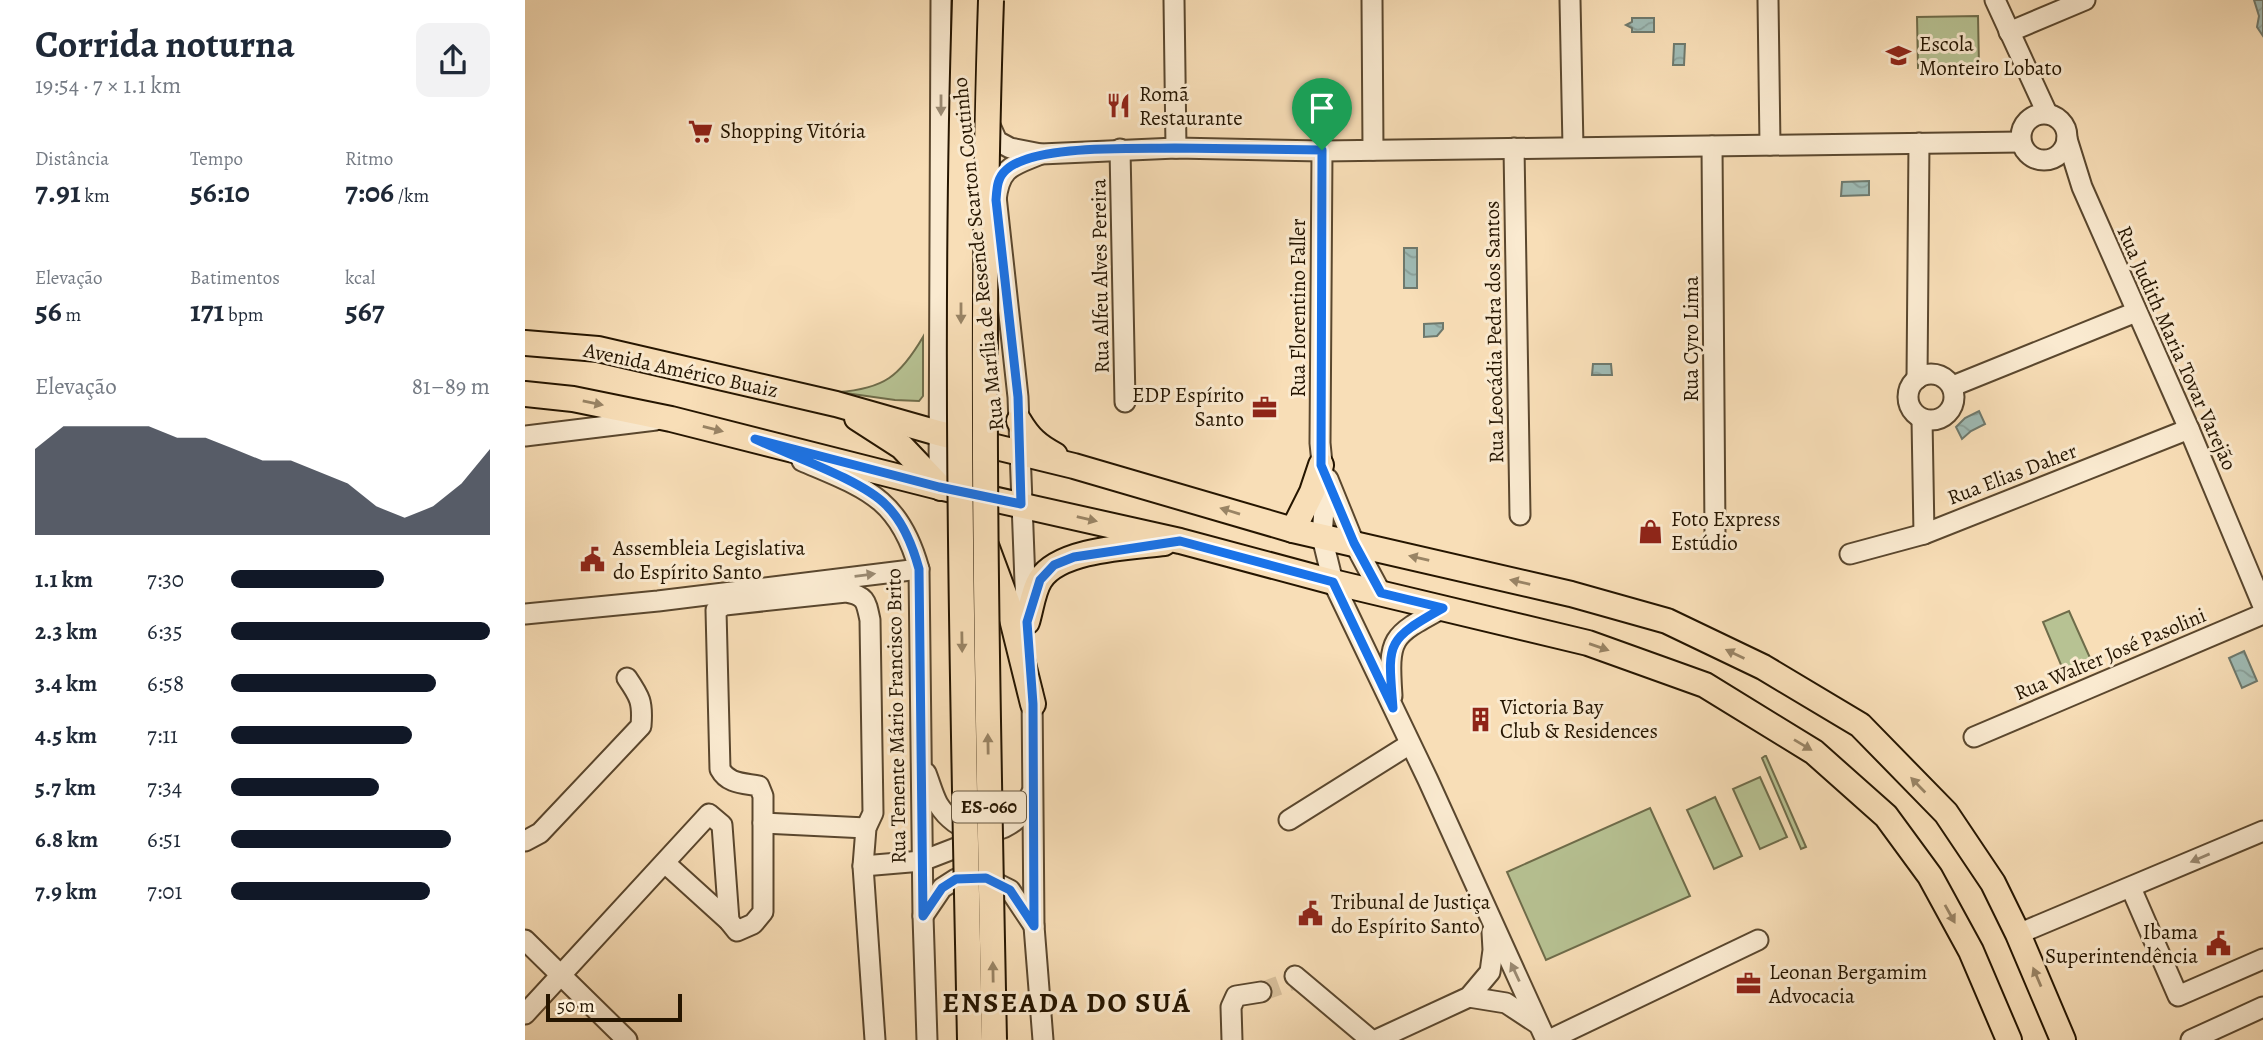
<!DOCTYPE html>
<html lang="pt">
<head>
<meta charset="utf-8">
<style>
  :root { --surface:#fff; --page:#f2f2f3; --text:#1f2937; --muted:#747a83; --accent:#111827 }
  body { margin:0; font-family:Alegreya,serif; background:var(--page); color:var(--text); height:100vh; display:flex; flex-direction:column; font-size:26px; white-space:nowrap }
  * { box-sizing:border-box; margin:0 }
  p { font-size:23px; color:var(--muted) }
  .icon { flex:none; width:38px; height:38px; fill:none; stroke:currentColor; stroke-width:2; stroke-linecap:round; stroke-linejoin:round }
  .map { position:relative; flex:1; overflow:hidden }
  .panel { display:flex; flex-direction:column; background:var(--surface); width:525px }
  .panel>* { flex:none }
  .scale { position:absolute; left:21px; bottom:18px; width:136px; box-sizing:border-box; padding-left:7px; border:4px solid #251500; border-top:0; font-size:19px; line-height:24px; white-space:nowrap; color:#251500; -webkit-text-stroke:5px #faead0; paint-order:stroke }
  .pin { position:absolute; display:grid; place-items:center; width:60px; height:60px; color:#fff; margin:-72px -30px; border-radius:50% 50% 50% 0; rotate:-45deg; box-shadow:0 0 7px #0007 }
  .pin .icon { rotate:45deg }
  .round { display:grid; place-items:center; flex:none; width:74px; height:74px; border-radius:14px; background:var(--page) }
  .summary { display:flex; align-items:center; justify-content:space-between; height:119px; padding:0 35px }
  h1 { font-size:38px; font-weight:600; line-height:52px }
  .figures { display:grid; grid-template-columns:repeat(3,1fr); gap:10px; height:119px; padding:7px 35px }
  .figures div { display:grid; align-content:center }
  .figures b { font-size:30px; font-weight:600 }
  .figures small { font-size:19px; font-weight:400 }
  .figures p { font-size:19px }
  .chart { height:196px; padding:14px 35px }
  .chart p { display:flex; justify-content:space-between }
  .chart svg { width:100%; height:126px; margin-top:7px; fill:var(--accent); opacity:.7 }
  ul { padding:0 35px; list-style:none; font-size:23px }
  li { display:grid; grid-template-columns:112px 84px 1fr; align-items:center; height:52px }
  li i { height:18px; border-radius:9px; background:var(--accent) }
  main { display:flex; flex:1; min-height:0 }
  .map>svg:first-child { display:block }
</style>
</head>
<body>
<main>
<section class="panel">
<div class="summary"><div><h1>Corrida noturna</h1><p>19:54 · 7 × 1.1 km</p></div><a class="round"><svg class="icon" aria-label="share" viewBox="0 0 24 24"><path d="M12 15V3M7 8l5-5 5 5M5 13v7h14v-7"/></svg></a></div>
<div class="figures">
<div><p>Distância</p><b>7.91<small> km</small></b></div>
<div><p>Tempo</p><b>56:10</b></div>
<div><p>Ritmo</p><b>7:06<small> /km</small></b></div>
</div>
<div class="figures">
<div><p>Elevação</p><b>56<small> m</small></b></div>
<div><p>Batimentos</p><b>171<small> bpm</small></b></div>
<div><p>kcal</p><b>567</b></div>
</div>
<div class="chart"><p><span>Elevação</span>81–89 m</p>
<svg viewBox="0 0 160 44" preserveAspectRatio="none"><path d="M0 44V14L10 6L20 6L30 6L40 6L50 10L60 10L70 14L80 18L90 18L100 22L110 26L120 34L130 38L140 34L150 26L160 14V44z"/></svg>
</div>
<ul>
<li><b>1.1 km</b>7:30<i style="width:59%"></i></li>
<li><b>2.3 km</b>6:35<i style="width:100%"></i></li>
<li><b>3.4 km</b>6:58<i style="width:79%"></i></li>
<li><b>4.5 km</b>7:11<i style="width:70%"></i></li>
<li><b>5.7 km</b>7:34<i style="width:57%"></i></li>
<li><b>6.8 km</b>6:51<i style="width:85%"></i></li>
<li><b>7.9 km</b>7:01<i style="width:77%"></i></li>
</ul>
</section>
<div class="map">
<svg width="1738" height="1040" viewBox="0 0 1738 1040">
  <defs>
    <pattern id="water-waves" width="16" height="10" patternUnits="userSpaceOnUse" patternTransform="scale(1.75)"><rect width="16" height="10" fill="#9fbbb5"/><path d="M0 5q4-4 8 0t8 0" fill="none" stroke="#89a09a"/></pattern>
  </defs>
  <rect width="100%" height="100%" fill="#f8deb7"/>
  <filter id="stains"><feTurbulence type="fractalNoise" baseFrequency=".00286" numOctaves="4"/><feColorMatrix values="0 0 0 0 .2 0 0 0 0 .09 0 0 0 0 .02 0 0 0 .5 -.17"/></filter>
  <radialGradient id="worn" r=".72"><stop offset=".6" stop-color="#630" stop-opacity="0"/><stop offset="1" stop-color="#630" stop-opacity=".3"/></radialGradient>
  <g fill="#b7c293" stroke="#6e6c4a" stroke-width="2">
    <path d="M1453 16 1454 67 1393 68 1392 17Z"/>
    <path d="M398 337V396L394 401 370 400 313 392C359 389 375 376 398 337Z"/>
    <path d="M1544 611 1566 660 1539 672 1518 622Z"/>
    <path d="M1240 756H1241L1281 847 1276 849 1237 758Z"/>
    <path d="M1235 777 1262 837 1235 849 1208 789Z"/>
    <path d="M1190 797 1217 856 1189 869 1162 810Z"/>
    <path d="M1125 808 1165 896 1021 960 982 872Z"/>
  </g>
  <g fill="url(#water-waves)" stroke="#6e796d" stroke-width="2">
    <path d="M1729 0H1738V36L1732 27 1734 16Z"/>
    <path d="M1107 18H1129V32H1107V28L1101 25 1107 22Z"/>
    <path d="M1149 44H1160L1159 65H1148Z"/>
    <path d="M1344 181V195L1316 196 1317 182Z"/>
    <rect x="879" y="248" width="13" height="40"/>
    <path d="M918 323V329L912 336 899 337V324Z"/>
    <path d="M1068 364H1086L1087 375H1067Z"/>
    <path d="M1454 411 1460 424 1446 431 1437 439 1431 427 1440 418Z"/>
    <path d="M1719 651 1732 681 1717 688 1704 658Z"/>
  </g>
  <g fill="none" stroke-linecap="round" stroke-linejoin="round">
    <path stroke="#d8c09c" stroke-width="19" stroke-dasharray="19 10" stroke-linecap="butt" d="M736 992 766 981 770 976"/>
    <defs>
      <g id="minor">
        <path d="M649 0 651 148"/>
        <path d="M847 0 848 150"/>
        <path d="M1045 0 1048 147"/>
        <path d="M1243 0 1245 145"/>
        <path d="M1470 0 1522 113"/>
        <path d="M1484 32 1560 0"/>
        <circle cx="1519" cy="137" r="23"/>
        <path d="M463 121 472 141 485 148 516 154 651 148 797 151 1496 142"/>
        <path d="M1542 139 1557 187 1664 429 1738 606"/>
        <path d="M1187 146 1190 532"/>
        <path d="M989 148 995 515"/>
        <path d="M595 149 600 402"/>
        <path d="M797 151 795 443 800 494 797 537 808 582 903 780 1021 1040"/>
        <path d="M471 196 493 397 501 609"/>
        <path d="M471 200C475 166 488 166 516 154"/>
        <circle cx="1406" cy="397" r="23"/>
        <path d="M1392 379 1394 143"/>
        <path d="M1428 386 1611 312"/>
        <path d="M1397 419 1399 534"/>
        <path d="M0 436 131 420"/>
        <path d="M277 461C340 488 374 497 394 569L398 916 402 1040"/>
        <path d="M803 479 829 543 856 593"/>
        <path d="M414 487 416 0"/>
        <path d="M1325 554 1399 534 1664 429"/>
        <path d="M0 614 133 601 394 569"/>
        <path d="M507 691 509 926 518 1040"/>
        <path d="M867 696C863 637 866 636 918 608"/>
        <path d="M1449 737 1738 614"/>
        <path d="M401 773C405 783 408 795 413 804 431 833 467 842 493 818 499 813 502 802 506 794"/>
        <path d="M764 820 885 744"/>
        <path d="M238 823 341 828"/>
        <path d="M0 841 15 833 116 726C118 702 115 697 102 678"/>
        <path d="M140 863 204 921 212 931 228 924 238 912V796L234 786C218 783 203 784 195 769L191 610 200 605 321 592C341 596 341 601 345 620L348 813 341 828 338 866 350 1040"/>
        <path d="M338 866 397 861 454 839"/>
        <path d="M1606 888 1653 996 1738 959"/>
        <path d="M398 916 417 888 431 879 461 878 485 890 509 926"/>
        <path d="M1493 934 1738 831"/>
        <path d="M0 940 102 1040"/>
        <path d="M770 976 846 1040"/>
        <path d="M944 997 981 1003 1013 1024"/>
        <path d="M0 1014 184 814 197 825 204 921"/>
        <path d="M707 1040 706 1007 711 996 736 992"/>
        <path d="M851 1040 944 997 965 972 968 950 967 932"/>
        <path d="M1024 1040 1233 940"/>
        <path d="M1666 1040 1738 1007"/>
      </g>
      <g id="major">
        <path d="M0 343 73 349 311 404 413 433 549 466 768 530 1046 594 1142 621 1238 667 1335 725 1421 813 1468 883 1493 934 1538 1040"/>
        <path d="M0 394 48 399 146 419 414 487 655 541 808 582 1063 643 1180 685 1289 752 1361 816 1405 876 1446 951 1484 1040"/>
        <path d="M332 418 377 447 416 488"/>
        <path d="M494 421C504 438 513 446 530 455"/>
        <path d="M768 530 787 492 796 465"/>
        <path d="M462 548 484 607 508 704"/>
        <path d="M502 622C506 609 508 591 515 580 534 549 606 547 639 543"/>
      </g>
    </defs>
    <use href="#minor" stroke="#5a472e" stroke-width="23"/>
    <use href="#major" stroke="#251500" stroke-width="28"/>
    <use href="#minor" stroke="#faead0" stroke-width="19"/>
    <use href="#major" stroke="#f8deb7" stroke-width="24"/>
    <defs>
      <g id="major-bridge">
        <path d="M440 0C429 347 438 693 445 1040"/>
        <path d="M466 0C454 347 462 693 469 1040"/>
      </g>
    </defs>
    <use href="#major-bridge" stroke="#251500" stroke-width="28" stroke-linecap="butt"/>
    <use href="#major-bridge" stroke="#f8deb7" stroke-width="24"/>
  </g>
  <defs><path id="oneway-solid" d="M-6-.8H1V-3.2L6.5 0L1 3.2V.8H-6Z" transform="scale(1.75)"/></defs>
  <g fill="#9a8a72">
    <use href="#oneway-solid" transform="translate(416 105) rotate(90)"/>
    <use href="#oneway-solid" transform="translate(340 575) rotate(-7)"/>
    <use href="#oneway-solid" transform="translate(1675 858) rotate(157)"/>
    <use href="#oneway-solid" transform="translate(990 972) rotate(-115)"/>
  </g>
  <g fill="#998465">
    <use href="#oneway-solid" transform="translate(436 313) rotate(90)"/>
    <use href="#oneway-solid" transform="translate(68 403) rotate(12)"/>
    <use href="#oneway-solid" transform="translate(188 429) rotate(14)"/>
    <use href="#oneway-solid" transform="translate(705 511) rotate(-163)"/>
    <use href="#oneway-solid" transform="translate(562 519) rotate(13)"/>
    <use href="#oneway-solid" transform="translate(894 558) rotate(-167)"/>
    <use href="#oneway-solid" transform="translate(995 582) rotate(-167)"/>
    <use href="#oneway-solid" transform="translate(437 642) rotate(89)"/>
    <use href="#oneway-solid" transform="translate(1074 647) rotate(19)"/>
    <use href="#oneway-solid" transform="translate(1210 654) rotate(-154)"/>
    <use href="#oneway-solid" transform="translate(463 744) rotate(-91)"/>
    <use href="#oneway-solid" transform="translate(1278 745) rotate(31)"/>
    <use href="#oneway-solid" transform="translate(1393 785) rotate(-134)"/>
    <use href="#oneway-solid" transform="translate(1425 914) rotate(61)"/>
    <use href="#oneway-solid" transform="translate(468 972) rotate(-91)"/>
    <use href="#oneway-solid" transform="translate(1512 977) rotate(-113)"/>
  </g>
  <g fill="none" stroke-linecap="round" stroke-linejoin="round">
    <defs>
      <path id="route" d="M650 148 797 150 796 465 829 543 856 593 918 608C859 641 863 643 868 708L808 582 655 541 549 557 529 565 515 580 502 622 508 704 509 926 485 890 461 878 431 879 417 888 398 916 394 569C388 547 379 523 362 506 338 480 264 455 230 439L414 487 496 504 493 397 471 200C472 188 472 178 481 170 509 144 611 149 650 148Z"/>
    </defs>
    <use href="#route" stroke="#fff" stroke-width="14"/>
    <use href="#route" stroke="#1a73e8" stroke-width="9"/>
  </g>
  <defs>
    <symbol id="school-bare" viewBox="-9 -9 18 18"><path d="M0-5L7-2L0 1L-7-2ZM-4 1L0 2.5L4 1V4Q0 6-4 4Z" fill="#8f2418" stroke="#faead0" stroke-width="2.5" paint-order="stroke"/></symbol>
    <symbol id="restaurant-bare" viewBox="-9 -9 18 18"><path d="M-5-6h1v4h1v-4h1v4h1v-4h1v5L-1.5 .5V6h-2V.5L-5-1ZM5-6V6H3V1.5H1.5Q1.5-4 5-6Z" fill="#8f2418" stroke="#faead0" stroke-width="2.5" paint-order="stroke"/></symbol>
    <symbol id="supermarket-bare" viewBox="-9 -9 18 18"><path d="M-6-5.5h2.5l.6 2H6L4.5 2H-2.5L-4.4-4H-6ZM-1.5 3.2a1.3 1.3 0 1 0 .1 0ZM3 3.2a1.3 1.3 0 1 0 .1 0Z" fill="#8f2418" stroke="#faead0" stroke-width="2.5" paint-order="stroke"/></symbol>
    <symbol id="office-bare" viewBox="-9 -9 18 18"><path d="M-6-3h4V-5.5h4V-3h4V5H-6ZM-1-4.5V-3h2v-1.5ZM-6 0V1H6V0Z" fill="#8f2418" stroke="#faead0" stroke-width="2.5" paint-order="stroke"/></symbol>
    <symbol id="shop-bare" viewBox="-9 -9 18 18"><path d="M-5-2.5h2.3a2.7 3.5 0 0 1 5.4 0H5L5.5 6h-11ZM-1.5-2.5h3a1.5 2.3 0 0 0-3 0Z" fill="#8f2418" stroke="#faead0" stroke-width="2.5" paint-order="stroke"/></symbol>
    <symbol id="civic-bare" viewBox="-9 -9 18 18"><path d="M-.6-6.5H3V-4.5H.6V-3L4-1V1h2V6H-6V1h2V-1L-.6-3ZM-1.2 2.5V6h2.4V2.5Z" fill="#8f2418" stroke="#faead0" stroke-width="2.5" paint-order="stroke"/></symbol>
    <symbol id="building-bare" viewBox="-9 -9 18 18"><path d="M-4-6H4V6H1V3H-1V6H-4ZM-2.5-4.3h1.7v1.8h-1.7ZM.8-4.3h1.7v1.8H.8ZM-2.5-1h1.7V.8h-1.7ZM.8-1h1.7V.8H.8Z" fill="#8f2418" stroke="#faead0" stroke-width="2.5" paint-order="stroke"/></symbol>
  </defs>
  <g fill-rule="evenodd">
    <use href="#school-bare" x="1356" y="38" width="35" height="35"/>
    <use href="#restaurant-bare" x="576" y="88" width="35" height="35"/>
    <use href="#supermarket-bare" x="158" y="114" width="35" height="35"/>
    <use href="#office-bare" x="722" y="390" width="35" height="35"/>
    <use href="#shop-bare" x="1108" y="514" width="35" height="35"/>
    <use href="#civic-bare" x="50" y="542" width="35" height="35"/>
    <use href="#building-bare" x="938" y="702" width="35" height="35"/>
    <use href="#civic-bare" x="768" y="896" width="35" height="35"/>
    <use href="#civic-bare" x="1676" y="926" width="35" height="35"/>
    <use href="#office-bare" x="1206" y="966" width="35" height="35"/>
  </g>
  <g text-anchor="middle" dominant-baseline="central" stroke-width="6" stroke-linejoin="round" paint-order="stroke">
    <rect fill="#faead0" stroke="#65553e" stroke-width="2" x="427" y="791.5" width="74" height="31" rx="5"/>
    <g font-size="19" font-weight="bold" fill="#251500">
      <text x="464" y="807">ES-060</text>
    </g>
    <g font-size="21" fill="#251500" stroke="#faead0" text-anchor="start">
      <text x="1394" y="44">Escola<tspan x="1394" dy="24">Monteiro Lobato</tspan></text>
      <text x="614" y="94">Romã<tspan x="614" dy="24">Restaurante</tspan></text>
      <text x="195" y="131">Shopping Vitória</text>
      <text x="719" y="395" text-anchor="end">EDP Espírito<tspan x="719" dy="24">Santo</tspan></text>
      <text x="1146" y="519">Foto Express<tspan x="1146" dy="24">Estúdio</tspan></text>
      <text x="88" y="548">Assembleia Legislativa<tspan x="88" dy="24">do Espírito Santo</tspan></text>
      <text x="975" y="707">Victoria Bay<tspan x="975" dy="24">Club &amp; Residences</tspan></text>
      <text x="806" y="902">Tribunal de Justiça<tspan x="806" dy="24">do Espírito Santo</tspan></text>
      <text x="1673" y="932" text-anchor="end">Ibama<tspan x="1673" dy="24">Superintendência</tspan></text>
      <text x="1244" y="972">Leonan Bergamim<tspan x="1244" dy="24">Advocacia</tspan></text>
    </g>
    <g font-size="21" fill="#251500" stroke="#faead0">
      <text transform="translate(453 254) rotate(-96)">Rua Marília de Resende Scarton Coutinho</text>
      <text transform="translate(575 276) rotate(-91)">Rua Alfeu Alves Pereira</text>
      <text transform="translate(773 308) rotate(-90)">Rua Florentino Faller</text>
      <text transform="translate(969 332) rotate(-91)">Rua Leocádia Pedra dos Santos</text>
      <text transform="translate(1166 339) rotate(-90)">Rua Cyro Lima</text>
      <text transform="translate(1652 348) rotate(66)">Rua Judith Maria Tovar Varejão</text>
      <text transform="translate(156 370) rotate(12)">Avenida Américo Buaiz</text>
      <text transform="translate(1487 474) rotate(-21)">Rua Elias Daher</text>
      <text transform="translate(1585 654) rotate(-23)">Rua Walter José Pasolini</text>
      <text transform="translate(371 716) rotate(-91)">Rua Tenente Mário Francisco Brito</text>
    </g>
    <g font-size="28" font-weight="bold" letter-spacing="2" fill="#251500" stroke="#faead0">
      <text x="542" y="1003">ENSEADA DO SUÁ</text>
    </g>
  </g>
  <rect width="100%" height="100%" filter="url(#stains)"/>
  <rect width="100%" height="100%" fill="url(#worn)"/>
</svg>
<div class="scale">50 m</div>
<div class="pin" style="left:797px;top:150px;background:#1e9e55"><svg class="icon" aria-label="arrive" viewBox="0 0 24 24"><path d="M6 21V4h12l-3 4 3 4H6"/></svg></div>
</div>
</main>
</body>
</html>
